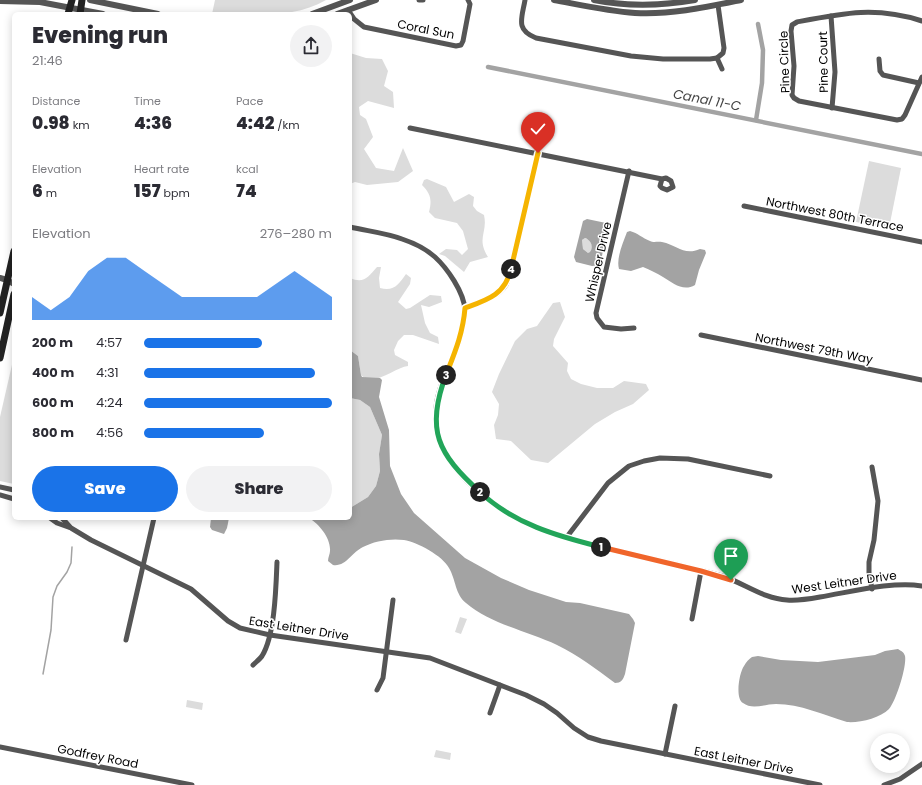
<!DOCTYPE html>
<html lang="en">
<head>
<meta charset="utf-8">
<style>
  :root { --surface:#fff; --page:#f2f2f3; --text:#2b2b33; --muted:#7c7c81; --accent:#1a73e8 }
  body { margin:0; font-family:Poppins,sans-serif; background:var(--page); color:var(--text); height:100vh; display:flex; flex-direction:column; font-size:15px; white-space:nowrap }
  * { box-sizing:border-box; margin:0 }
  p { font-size:13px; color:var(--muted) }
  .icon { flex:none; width:22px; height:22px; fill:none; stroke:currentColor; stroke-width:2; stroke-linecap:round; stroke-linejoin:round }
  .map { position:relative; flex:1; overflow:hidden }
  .drawer { position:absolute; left:12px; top:12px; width:340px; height:508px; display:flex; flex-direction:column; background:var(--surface); border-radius:6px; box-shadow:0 2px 10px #0003 }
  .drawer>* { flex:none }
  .fabs { position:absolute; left:870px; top:733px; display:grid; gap:8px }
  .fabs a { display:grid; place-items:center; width:40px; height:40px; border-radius:50%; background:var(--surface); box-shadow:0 2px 10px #0003; font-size:20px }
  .pin { position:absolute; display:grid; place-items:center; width:34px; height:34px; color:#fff; margin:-41px -17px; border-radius:50% 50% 50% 0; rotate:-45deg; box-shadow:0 0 4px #0007 }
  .pin .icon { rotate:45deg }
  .km { position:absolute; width:20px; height:20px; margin:-10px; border-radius:50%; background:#222; color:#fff; font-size:11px; line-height:20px; text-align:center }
  .round { display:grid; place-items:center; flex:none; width:42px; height:42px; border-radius:21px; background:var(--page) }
  .overview { display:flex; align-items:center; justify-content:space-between; height:68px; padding:0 20px }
  h1 { font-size:22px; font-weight:800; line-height:30px }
  .metrics { display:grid; grid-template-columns:repeat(3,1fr); gap:6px; height:68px; padding:4px 20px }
  .metrics div { display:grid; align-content:center }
  .metrics b { font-size:17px; font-weight:800 }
  .metrics small { font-size:11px; font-weight:400 }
  .metrics p { font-size:11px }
  .chart { height:112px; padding:8px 20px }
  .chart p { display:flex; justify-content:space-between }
  .chart svg { width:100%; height:72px; margin-top:4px; fill:var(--accent); opacity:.7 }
  .action { display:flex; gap:8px; margin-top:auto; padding:8px 20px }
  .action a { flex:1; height:46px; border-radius:24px; background:var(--accent); color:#fff; font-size:16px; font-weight:800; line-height:46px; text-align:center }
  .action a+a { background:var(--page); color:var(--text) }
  ul { padding:0 20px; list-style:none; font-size:13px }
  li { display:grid; grid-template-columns:64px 48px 1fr; align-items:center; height:30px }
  li i { height:10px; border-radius:5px; background:var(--accent) }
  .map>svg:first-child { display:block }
</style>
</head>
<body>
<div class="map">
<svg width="922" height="785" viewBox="0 0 922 785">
  <rect width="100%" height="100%" fill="#fff"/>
  <g fill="#dcdcdc">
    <path d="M215 0H326C292 20 249 14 212 14Z"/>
    <path d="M350 53 366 58 382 59 388 71 384 86 393 92 394 108 368 101 359 107 360 115 366 119 373 137 364 149 376 168 394 171 403 148 413 171 398 182 367 185 355 182 350 184Z"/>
    <path d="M869 161 901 168 889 228 856 222Z"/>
    <path d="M427 179 446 187 454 202 469 194 474 197 473 206 477 211 484 215C488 233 476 238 488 257L470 262 464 272 445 256 439 254 446 249 457 250 462 255 468 249 463 231 457 223 435 218 429 212C432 200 431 194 422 185L424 180Z"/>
    <path d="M585 238C591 240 594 246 591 252L588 253 583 249 582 240Z"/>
    <path d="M377 267H381L379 278 380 288C394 292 399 284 406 274L411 278 410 284 398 302 406 309 410 308 430 295 441 296 442 302 429 307 421 305 425 323 430 333 438 337 439 344 413 335H404L398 341 394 350 395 355 408 362V366C395 367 374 388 361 375L358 356 350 350V278C364 284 368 277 377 267Z"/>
    <path d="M560 302 565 317 554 339 553 346 568 363 567 371 571 379 581 384 597 388H613L624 381 646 384 649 390 633 404 615 412 595 424 548 463 531 460 511 441 496 439 494 425 498 415 499 404 492 392 499 374 515 341 527 329 537 326 553 303Z"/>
    <path d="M14 356V484L0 481V417Z"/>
    <path d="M350 398 360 400 370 407 382 435 379 454 380 471 376 486 368 497 350 508Z"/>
    <path d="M460 617 467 619 461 634 455 632Z"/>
    <path d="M187 700 203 703 202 710 186 707Z"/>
    <path d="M436 750 451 753 450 760 434 757Z"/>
  </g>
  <g fill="#a3a3a3" fill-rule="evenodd">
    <path d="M587 219 606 223 607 226 602 256 600 265 592 266 576 262 574 257 583 221ZM585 238C591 240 594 247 590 252L588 253 583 249 582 240Z"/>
    <path d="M630 231C638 233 642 238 650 241 654 243 657 241 662 242 677 245 684 256 700 249L705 250 706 253 699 270 695 285C683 292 673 283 663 277 657 273 650 270 643 267L631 271 619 269C616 258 623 243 627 232Z"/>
    <path d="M350 350 358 356 361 375 362 377 380 378 382 380 379 397 389 430 390 466 401 494 414 513 465 558 501 578 529 590 566 602 580 603 629 614 633 619 635 623 625 674C623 680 621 683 615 683 596 669 578 655 557 645 528 631 490 624 466 603 455 594 456 580 449 568 443 556 417 542 404 540 391 538 374 541 363 547 352 552 346 567 333 565L328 561C328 557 330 554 330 551 331 538 319 524 309 518H350V508L368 497 376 486 380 471 379 454 382 435 370 407 360 400 350 398Z"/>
    <path d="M211 518H229L227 528 224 534 212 530 210 527Z"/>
    <path d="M898 649C901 651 904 652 905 656 907 666 896 701 889 709 880 718 860 723 847 722 824 715 800 704 776 704 765 704 752 710 743 703 735 699 739 673 744 666 746 662 749 659 752 657L758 656 781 660 818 662 875 655 885 651Z"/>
  </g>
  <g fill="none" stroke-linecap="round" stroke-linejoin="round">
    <path stroke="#a3a3a3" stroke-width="1.5" d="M43 674 51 630 53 597 57 586 67 572 71 563 72 547"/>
    <g stroke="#a3a3a3" stroke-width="4.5">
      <path d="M488 67 922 154"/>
      <path d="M756 120 762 83 763 50 758 24"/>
    </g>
    <g stroke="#555" stroke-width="5">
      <path d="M419 0H423"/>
      <path d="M525 0C522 18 515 30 536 38L631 56 663 59H710L717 58"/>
      <path d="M718 5 724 48 723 53 717 58 722 69"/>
      <path d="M348 10 354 19 364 27 456 46 461 45 463 41 470 4 468 0"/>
      <path d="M831 16 835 72 832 108"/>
      <path d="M922 21C876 6 843 13 797 22L792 25 791 31 794 66 792 95 794 98 799 101 897 120 902 119 905 115 922 77"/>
      <path d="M879 59 880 71 883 75 919 83"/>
      <path d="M410 128 662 179 666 178 671 181 673 187 667 190 662 188 660 186 662 179"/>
      <path d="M629 171 596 313 597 318 604 327 621 329 634 328"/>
      <path d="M744 206 922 242"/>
      <path d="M350 227C367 231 386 233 402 239 414 243 426 249 435 257 447 268 464 292 465 310 465 320 462 332 459 342 450 366 433 394 436 420 438 454 463 481 489 500 526 528 562 537 606 548 645 557 684 565 722 576 744 583 764 599 787 600 798 601 809 599 820 597 851 592 892 581 922 586"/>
      <path d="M465 308C479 303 498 298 506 285 508 281 509 276 510 273L538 153"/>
      <path d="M701 335 922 380"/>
      <path d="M0 487 14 490"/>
      <path d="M0 495 14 499"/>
      <path d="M50 518 57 523 71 528 91 540 191 589 228 621 240 628 270 635 430 658 526 695 544 704 557 713 574 728 588 737 601 741 820 785"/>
      <path d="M62 518 70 527"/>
      <path d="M566 538 608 483 629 466 644 461 660 458 688 459 770 476"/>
      <path d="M872 589 869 573V562L874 540 878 501 872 467"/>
      <path d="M692 619 701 571"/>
      <path d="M126 640 154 518"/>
      <path d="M253 665C256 662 260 659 262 656 275 635 276 587 277 562"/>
      <path d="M377 690 383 678 393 600"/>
      <path d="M490 713 500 685"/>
      <path d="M0 747 192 785"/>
      <path d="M665 754 675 706"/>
      <path d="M884 785 900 779 922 764"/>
    </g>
    <g stroke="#555" stroke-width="6">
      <path d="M90 0 158 14"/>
      <path d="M554 0C581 5 608 11 635 13 671 15 707 7 741 0"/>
      <path d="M594 0C629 7 660 6 695 0"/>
      <path d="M0 1 40 2 103 14"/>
      <path d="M312 14 350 0"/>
      <path d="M337 14 376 0"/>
      <path d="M0 278 7 280 14 284"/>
    </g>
    <g stroke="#222" stroke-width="7">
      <path d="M68 14 72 0"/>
      <path d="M80 14 82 0"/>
      <path d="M0 313 14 251"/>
      <path d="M0 358 14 294"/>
    </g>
  </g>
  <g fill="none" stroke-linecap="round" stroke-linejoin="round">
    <defs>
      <path id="split-1" d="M601 547 701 571 731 580"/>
      <path id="split-2" d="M480 492C514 524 557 536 601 547"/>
      <path id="split-3" d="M446 375C425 430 438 454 480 492"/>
      <path id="split-4" d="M446 375C455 352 463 333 465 308 487 300 505 295 511 269"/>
      <path id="split-5" d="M511 269 538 153"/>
    </defs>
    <use href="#split-1" stroke="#fff" stroke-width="8"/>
    <use href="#split-2" stroke="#fff" stroke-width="8"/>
    <use href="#split-3" stroke="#fff" stroke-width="8"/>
    <use href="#split-4" stroke="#fff" stroke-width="8"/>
    <use href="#split-5" stroke="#fff" stroke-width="8"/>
    <use href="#split-1" stroke="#f0652b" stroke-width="5"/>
    <use href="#split-2" stroke="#22a559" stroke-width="5"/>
    <use href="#split-3" stroke="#22a559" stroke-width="5"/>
    <use href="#split-4" stroke="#f5b400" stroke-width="5"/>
    <use href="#split-5" stroke="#f5b400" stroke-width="5"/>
  </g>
  <g text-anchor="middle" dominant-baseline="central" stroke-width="3" stroke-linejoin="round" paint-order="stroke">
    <g font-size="12" fill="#000" stroke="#fff">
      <text transform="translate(426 29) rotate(11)">Coral Sun</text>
      <text transform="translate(784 62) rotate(-92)">Pine Circle</text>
      <text transform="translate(823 62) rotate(-91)">Pine Court</text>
      <text transform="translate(835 214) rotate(11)">Northwest 80th Terrace</text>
      <text transform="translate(598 262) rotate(-77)">Whisper Drive</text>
      <text transform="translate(814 348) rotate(11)">Northwest 79th Way</text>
      <text transform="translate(844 582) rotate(-8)">West Leitner Drive</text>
      <text transform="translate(299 628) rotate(9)">East Leitner Drive</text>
      <text transform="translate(98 756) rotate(11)">Godfrey Road</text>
      <text transform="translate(744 760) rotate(11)">East Leitner Drive</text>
    </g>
    <g font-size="13" font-style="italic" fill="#444" stroke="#fff">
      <text transform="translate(707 100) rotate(11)">Canal 11-C</text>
    </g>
  </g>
</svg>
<div class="fabs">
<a><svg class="icon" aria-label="layers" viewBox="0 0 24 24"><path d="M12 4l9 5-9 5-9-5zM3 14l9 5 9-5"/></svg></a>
</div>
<div class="pin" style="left:731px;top:580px;background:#1e9e55"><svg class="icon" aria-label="arrive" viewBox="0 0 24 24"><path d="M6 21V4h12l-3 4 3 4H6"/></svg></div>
<div class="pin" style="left:538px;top:153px;background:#d93025"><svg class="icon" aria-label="check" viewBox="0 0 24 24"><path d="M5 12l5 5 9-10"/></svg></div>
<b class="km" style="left:601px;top:547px">1</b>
<b class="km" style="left:480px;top:492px">2</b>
<b class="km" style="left:446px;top:375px">3</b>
<b class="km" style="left:511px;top:269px">4</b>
<section class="drawer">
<div class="overview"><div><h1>Evening run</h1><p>21:46</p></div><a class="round"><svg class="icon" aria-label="share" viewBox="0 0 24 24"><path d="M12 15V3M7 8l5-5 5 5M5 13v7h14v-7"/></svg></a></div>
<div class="metrics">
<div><p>Distance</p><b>0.98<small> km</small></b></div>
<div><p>Time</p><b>4:36</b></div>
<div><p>Pace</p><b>4:42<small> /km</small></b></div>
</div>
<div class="metrics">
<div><p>Elevation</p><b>6<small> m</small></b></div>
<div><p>Heart rate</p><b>157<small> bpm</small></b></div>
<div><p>kcal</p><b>74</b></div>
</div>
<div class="chart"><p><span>Elevation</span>276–280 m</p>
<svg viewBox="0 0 160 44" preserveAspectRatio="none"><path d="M0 44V30L10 38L20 30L30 14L40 6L50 6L60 14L70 22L80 30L90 30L100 30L110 30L120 30L130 22L140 14L150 22L160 30V44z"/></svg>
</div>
<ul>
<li><b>200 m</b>4:57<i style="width:63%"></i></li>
<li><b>400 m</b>4:31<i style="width:91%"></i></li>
<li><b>600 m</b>4:24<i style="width:100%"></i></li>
<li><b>800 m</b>4:56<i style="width:64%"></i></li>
</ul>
<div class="action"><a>Save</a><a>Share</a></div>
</section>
</div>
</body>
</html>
